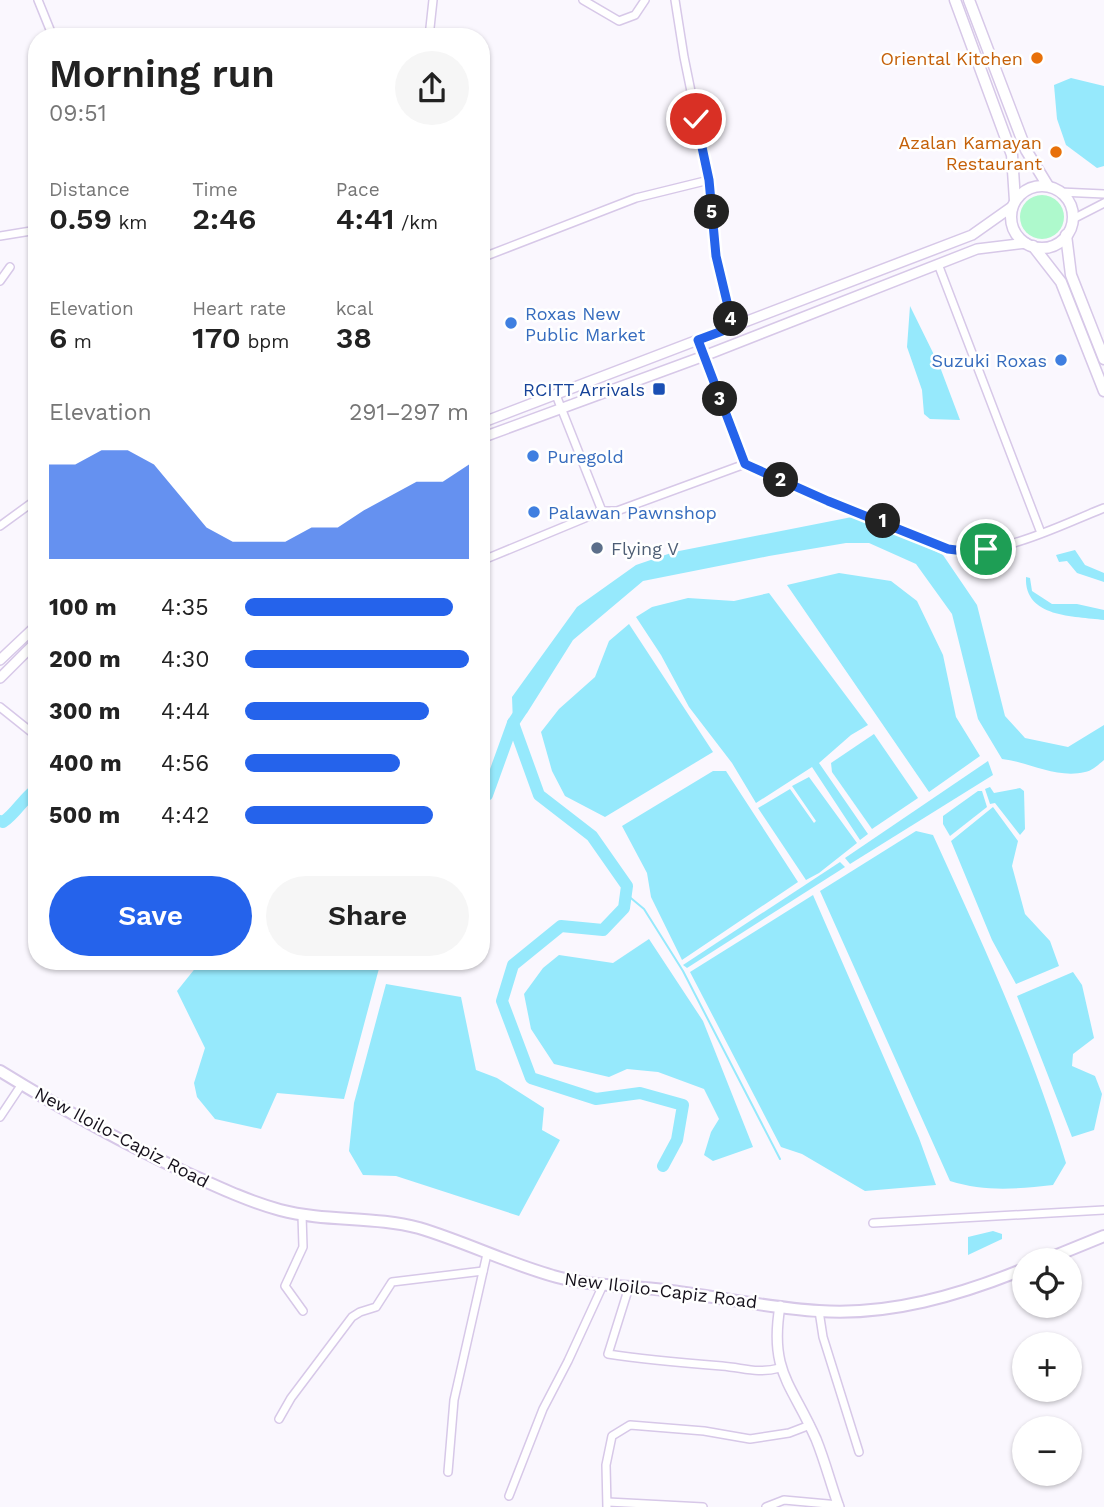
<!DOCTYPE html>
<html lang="en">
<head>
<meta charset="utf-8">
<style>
  :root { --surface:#fff; --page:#f6f6f6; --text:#222; --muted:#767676; --accent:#2563eb }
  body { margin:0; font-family:"Work Sans",sans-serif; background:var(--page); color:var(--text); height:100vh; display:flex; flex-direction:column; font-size:26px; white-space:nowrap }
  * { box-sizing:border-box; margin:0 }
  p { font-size:23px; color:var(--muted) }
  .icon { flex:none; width:38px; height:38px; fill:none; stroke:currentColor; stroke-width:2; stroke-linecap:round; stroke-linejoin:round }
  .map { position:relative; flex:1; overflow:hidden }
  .drawer { position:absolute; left:28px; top:28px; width:462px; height:942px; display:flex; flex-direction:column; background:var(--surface); border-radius:28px; box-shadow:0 2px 5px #0004 }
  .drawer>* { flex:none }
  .fabs { position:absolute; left:1012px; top:1248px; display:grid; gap:14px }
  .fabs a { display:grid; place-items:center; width:70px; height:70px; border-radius:50%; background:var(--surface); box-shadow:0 2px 5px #0004; font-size:35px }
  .pin { position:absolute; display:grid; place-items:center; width:60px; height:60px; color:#fff; margin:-30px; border:4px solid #fff; border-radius:50%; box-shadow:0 2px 7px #0007 }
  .km { position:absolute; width:35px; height:35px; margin:-18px; border-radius:50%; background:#222; color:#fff; font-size:19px; line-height:35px; text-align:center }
  .round { display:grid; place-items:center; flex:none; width:74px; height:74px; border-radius:37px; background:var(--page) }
  .headline { display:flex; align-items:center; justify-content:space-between; height:119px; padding:0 21px }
  h1 { font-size:38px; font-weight:600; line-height:52px }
  .figures { display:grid; grid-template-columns:repeat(3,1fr); gap:10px; height:119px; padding:7px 21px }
  .figures div { display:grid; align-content:center }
  .figures b { font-size:30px; font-weight:600 }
  .figures small { font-size:19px; font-weight:400 }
  .figures p { font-size:19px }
  .chart { height:196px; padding:14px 21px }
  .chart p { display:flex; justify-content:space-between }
  .chart svg { width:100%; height:126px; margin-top:7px; fill:var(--accent); opacity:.7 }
  .cta { display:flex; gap:14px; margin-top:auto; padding:14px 21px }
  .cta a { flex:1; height:80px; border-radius:42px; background:var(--accent); color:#fff; font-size:28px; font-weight:600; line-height:80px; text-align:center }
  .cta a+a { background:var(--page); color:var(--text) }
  ul { padding:0 21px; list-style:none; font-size:23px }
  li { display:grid; grid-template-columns:112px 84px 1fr; align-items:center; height:52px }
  li i { height:18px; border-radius:9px; background:var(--accent) }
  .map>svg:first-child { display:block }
</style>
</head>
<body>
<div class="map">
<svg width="1104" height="1507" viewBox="0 0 1104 1507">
  <rect width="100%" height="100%" fill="#faf7fe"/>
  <circle fill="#aef9cc" cx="1042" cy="217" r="22"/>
  <g fill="#96e9fc">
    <path d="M1071 78 1104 86V166L1097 168 1066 145 1057 119 1054 85Z"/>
    <path d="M910 306 940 367 960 420 930 419 924 414 922 390 907 347Z"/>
    <path d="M852 517 871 519 943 555 977 605 1005 716 1025 738 1068 747 1104 725V760C1099 764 1092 771 1085 772 1057 779 1029 762 1002 759L978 719 952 614 916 564 869 543H846L769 556 643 581 573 640 527 713 513 723 512 697 577 607 636 565 674 552Z"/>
    <path d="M1075 550 1085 565 1104 573V582L1077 573 1067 561 1059 562 1056 555Z"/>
    <path d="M839 573 891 581 917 601 943 655 956 717 980 756 929 792 787 585Z"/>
    <path d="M1026 577 1030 578 1032 591 1052 604H1077L1104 610V620C1074 616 1024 618 1026 577Z"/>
    <path d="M769 593 868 725 851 735 819 763 868 834 860 840 812 767 756 803 732 763 689 707 661 655 636 617 652 607 688 598 734 601Z"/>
    <path d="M629 624 713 752 605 817 565 796 552 771 541 732 559 709 595 677 609 641Z"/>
    <path d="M874 734 918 798 872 829 832 772 831 763Z"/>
    <path d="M988 761 993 775 850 864 845 858Z"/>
    <path d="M713 771H726L798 882 682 960 651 897 647 873 622 826Z"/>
    <path d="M809 777 857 843 819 873 806 880 758 808 790 789 814 823 816 821 792 786Z"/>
    <path d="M990 787 994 793 1020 788 1024 791 1025 829 1020 835 995 803 990 804 985 789Z"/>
    <path d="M978 791H982L987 807 950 836 943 824V816Z"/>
    <path d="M993 807 1018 841 1012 866 1025 914 1050 941 1059 966 1016 984 992 940 951 841Z"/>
    <path d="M916 831 933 835C982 942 1032 1050 1066 1163L1053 1185C1017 1189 985 1192 950 1181L820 891Z"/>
    <path d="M840 862 845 867 687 968 683 965Z"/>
    <path d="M813 895 919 1138 936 1185 865 1191 802 1154 781 1147 690 972Z"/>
    <path d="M649 939 703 1021 753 1147 713 1161 704 1155 711 1132 719 1119 704 1089 658 1072 627 1069 609 1077 554 1064 531 1029 524 994 543 968 559 955 613 963Z"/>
    <path d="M201 961H381L344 1099 277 1093 261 1129 215 1119 197 1097 194 1083 205 1048 177 991Z"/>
    <path d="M1073 972 1082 985 1094 1038 1073 1054 1072 1066 1095 1076 1102 1094 1094 1130 1072 1137 1017 996Z"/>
    <path d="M386 984 461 997 476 1070 497 1078 544 1108 542 1130 560 1140 519 1216 396 1176 363 1175 349 1151 354 1103Z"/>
    <path d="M993 1231 1002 1234V1239L968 1255V1237Z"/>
  </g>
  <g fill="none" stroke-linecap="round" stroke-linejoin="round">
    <path stroke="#96e9fc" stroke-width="2" d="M626 894 644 909 683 971 780 1159"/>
    <g stroke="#96e9fc" stroke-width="12">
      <path d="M513 723 539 795 592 836 627 886 624 908 603 930 561 926 513 965 502 1001 531 1078 596 1099 640 1093 683 1105 677 1140 663 1166"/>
      <path d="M481 798 487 795 513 723 521 711"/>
      <path d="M0 821 3 822C16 814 26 794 37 790"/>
    </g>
    <defs>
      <g id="minor">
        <path d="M38 0 53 37"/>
        <path d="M583 0 619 21 635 15 645 0"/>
        <path d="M675 0 684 57 709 180 716 256 733 327"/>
        <path d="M429 37 433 0"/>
        <path d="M1060 192 1104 194"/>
        <path d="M1073 219 1104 203"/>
        <path d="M0 236 37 230"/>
        <path d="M481 258 636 198 709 180"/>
        <path d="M938 264 1041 533"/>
        <path d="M0 281 10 267"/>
        <path d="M698 340 745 464 828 501 948 549C1001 557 1056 527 1104 508"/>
        <path d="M556 395 602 511"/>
        <path d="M0 526 37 499"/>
        <path d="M481 561 602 511H617L745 464"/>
        <path d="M0 707 30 731 37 733"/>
        <path d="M0 1117 22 1084"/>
        <path d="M302 1215 303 1247 285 1286 303 1311"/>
        <path d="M873 1223 1104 1210"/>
        <path d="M629 1287 608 1354C646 1360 684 1363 722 1366 745 1368 756 1374 780 1368"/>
        <path d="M819 1311 823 1337 859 1452"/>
        <path d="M279 1419 291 1398 352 1317 360 1312 376 1307 392 1282 483 1271"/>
        <path d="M448 1472 454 1400 487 1254"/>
        <path d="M509 1496 543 1409 568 1361 603 1285"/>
        <path d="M608 1502 703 1507"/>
        <path d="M607 1507 606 1465 612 1436 630 1425 704 1431 750 1439 789 1433 810 1425"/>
        <path d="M766 1507 784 1500 839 1505"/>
      </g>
      <g id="tertiary">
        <path d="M481 423 972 235 1013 206"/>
        <path d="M481 438 704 356 977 249 1026 243"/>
        <path d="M0 660 37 625"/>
        <path d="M0 678 37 641"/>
        <path d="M780 1306C769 1372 792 1384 816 1439 825 1461 831 1485 839 1507"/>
      </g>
      <g id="secondary">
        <path d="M955 0 1012 155 1015 201"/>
        <path d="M969 0 1026 150 1048 186"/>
        <circle cx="1042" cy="217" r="31"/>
        <path d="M1066 235 1071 275 1104 359"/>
        <path d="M1033 246 1061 282 1104 391"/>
      </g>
      <g id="trunk">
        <path d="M0 1071C60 1108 121 1142 185 1172 216 1186 247 1201 280 1210 326 1222 374 1216 419 1228 466 1242 509 1264 557 1277 591 1286 628 1286 664 1290 715 1296 767 1308 819 1311 889 1316 960 1295 1024 1269"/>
        <path d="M1045 1260 1104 1236"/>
      </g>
    </defs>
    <use href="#minor" stroke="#d7c8e8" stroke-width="10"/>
    <use href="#tertiary" stroke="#d7c8e8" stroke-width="12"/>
    <use href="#secondary" stroke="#d7c8e8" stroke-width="13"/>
    <use href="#trunk" stroke="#d7c8e8" stroke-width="14"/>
    <use href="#minor" stroke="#fff" stroke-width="7"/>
    <use href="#tertiary" stroke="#fff" stroke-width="9"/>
    <use href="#secondary" stroke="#fff" stroke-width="10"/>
    <use href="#trunk" stroke="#fff" stroke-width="10"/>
  </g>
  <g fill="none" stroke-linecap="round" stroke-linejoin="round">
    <defs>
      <path id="route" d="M696 119 709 180 716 256 733 327 698 340 745 464 828 501 948 549 964 551 986 549"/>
    </defs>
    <use href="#route" stroke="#fff" stroke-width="14"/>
    <use href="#route" stroke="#2563eb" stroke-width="9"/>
  </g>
  <g fill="#e8710a" stroke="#fff" stroke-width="2.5">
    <circle cx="1037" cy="58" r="7"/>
    <circle cx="1056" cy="152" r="7"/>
  </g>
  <g fill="#3f7fe0" stroke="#fff" stroke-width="2.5">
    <circle cx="511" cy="323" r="7"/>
    <circle cx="1061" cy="360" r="7"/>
    <circle cx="533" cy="456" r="7"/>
    <circle cx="534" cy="512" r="7"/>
  </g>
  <rect fill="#1a4fb4" stroke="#fff" stroke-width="2.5" x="652" y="382" width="14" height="14" rx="3.5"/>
  <circle fill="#5c6f8a" stroke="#fff" stroke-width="2.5" cx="597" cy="548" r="7"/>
  <g text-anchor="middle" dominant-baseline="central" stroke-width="5" stroke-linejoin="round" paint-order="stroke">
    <g font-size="18" fill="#c56008" stroke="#fff" text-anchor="end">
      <text x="1023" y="58">Oriental Kitchen</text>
      <text x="1042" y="142">Azalan Kamayan<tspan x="1042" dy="21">Restaurant</tspan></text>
    </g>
    <g font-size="18" fill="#366cbe" stroke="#fff" text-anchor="start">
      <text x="525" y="313">Roxas New<tspan x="525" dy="21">Public Market</tspan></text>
      <text x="1047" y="360" text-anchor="end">Suzuki Roxas</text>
      <text x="547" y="456">Puregold</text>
      <text x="548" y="512">Palawan Pawnshop</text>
    </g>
    <g font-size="18" fill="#164399" stroke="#fff" text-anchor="end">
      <text x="645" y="389">RCITT Arrivals</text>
    </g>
    <g font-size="18" fill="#4e5e75" stroke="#fff" text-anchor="start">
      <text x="611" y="548">Flying V</text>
    </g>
    <g font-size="18" fill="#16111c" stroke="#fff">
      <text transform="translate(122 1137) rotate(28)">New Iloilo-Capiz Road</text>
      <text transform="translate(661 1290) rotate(7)">New Iloilo-Capiz Road</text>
    </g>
  </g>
</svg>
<div class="fabs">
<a><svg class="icon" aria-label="locate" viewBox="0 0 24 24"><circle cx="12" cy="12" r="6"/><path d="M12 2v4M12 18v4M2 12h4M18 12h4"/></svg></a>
<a>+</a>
<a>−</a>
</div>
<div class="pin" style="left:986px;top:549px;background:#1e9e55"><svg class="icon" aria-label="arrive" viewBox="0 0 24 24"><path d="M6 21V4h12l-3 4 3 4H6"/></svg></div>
<div class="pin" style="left:696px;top:119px;background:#d93025"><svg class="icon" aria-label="check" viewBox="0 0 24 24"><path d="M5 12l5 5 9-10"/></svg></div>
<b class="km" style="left:883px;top:521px">1</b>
<b class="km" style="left:781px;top:480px">2</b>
<b class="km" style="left:720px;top:399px">3</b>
<b class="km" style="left:731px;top:319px">4</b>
<b class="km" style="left:712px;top:212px">5</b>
<section class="drawer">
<div class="headline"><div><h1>Morning run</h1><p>09:51</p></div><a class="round"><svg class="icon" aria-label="share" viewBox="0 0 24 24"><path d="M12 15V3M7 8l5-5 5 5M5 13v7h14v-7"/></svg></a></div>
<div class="figures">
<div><p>Distance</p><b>0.59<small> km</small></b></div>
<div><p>Time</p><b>2:46</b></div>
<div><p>Pace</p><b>4:41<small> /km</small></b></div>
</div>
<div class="figures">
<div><p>Elevation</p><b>6<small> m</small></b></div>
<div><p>Heart rate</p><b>170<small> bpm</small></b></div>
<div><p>kcal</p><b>38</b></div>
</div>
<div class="chart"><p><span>Elevation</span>291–297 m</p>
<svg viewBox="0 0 160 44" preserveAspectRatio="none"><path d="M0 44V11L10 11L20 6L30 6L40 11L50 22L60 33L70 38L80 38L90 38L100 33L110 33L120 27L130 22L140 17L150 17L160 11V44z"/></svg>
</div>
<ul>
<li><b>100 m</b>4:35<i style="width:93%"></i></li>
<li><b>200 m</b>4:30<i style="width:100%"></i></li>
<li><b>300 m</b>4:44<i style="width:82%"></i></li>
<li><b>400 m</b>4:56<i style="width:69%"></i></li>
<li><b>500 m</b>4:42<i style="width:84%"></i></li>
</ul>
<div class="cta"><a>Save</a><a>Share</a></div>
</section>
</div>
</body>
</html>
